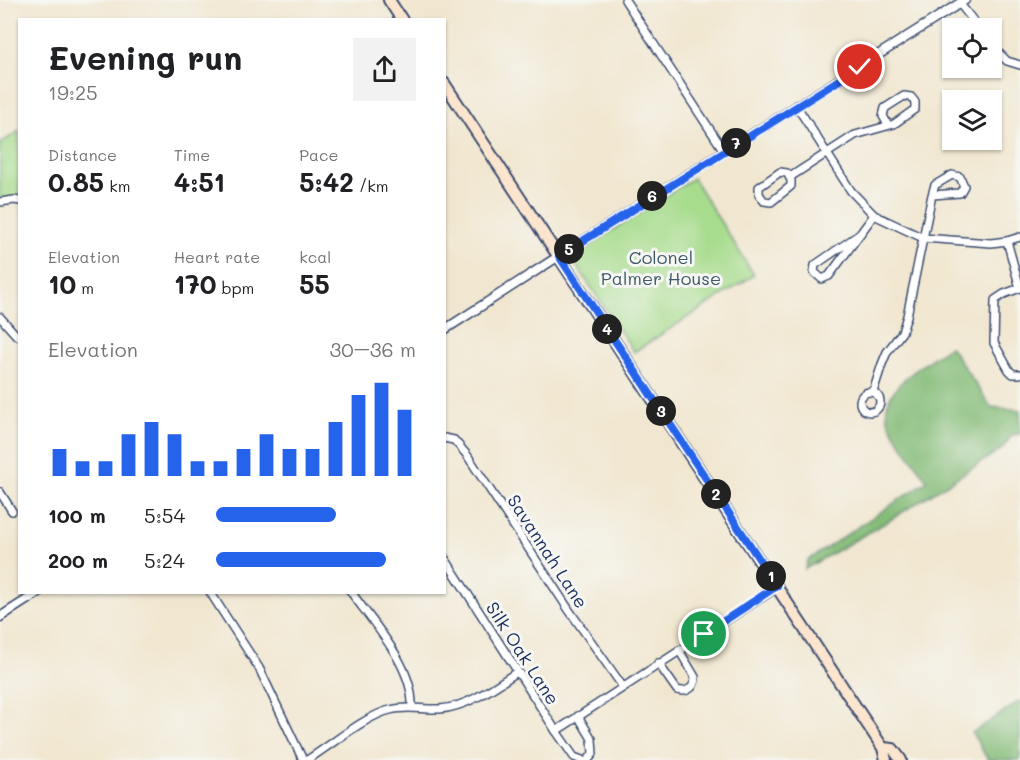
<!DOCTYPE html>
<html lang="en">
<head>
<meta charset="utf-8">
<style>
  :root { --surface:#fff; --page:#f2f2f2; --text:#202124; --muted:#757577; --accent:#2563eb }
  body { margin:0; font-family:Mali,sans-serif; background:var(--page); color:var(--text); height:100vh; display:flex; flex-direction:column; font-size:22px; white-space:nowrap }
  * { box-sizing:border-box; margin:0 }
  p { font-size:20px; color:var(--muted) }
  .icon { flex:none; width:33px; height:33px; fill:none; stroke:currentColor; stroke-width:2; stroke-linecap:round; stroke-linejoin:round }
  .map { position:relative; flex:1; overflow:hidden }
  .details { position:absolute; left:18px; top:18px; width:428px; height:576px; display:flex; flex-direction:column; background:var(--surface); border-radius:0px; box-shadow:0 2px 4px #0004 }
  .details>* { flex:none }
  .fabs { position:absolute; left:942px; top:18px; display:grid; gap:12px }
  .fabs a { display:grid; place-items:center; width:60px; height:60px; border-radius:0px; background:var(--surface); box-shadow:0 2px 4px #0004; font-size:30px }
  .pin { position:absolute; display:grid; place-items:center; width:51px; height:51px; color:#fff; margin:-26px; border:3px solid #fff; border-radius:50%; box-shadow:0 2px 6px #0007 }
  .km { position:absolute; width:30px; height:30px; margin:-15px; border-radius:50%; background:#222; color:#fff; font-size:16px; line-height:30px; text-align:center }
  .round { display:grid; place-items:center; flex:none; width:63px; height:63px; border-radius:0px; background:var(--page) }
  .overview { display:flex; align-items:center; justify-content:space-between; height:102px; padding:0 30px }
  h1 { font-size:33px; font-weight:800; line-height:45px }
  .figures { display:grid; grid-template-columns:repeat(3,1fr); gap:9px; height:102px; padding:6px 30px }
  .figures div { display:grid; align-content:center }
  .figures b { font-size:26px; font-weight:800 }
  .figures small { font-size:16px; font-weight:400 }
  .figures p { font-size:16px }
  .chart { height:168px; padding:12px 30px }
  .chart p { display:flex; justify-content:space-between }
  .chart svg { width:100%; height:108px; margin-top:6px; stroke:var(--accent); stroke-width:6 }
  ul { padding:0 30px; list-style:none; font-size:20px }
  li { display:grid; grid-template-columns:96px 72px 1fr; align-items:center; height:45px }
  li i { height:15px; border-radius:8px; background:var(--accent) }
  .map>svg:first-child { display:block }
</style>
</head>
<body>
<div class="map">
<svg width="1020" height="760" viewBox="0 0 1020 760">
  <rect width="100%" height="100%" fill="#f6f6f2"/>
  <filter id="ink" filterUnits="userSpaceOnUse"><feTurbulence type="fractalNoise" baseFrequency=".0167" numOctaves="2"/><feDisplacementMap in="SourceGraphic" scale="12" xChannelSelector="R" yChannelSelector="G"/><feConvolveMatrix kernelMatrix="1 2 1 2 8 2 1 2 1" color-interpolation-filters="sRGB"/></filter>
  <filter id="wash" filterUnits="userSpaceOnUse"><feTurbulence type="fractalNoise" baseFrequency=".008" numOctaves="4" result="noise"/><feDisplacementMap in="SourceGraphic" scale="24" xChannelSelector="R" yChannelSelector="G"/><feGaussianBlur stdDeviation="1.35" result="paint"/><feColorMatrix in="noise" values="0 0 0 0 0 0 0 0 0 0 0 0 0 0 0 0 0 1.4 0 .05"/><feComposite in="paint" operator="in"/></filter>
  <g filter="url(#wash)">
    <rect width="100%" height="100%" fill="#f1e7d0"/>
    <g fill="#a7dc8d" stroke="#618676" stroke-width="1.5">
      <path d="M19 131V199H0V144Z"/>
      <path d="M693 178 754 275 634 352 571 257Z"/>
    </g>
    <g fill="#85bc78" stroke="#50766b" stroke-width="1.5">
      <path d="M950 346 991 407 1020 410V434L1012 435 1002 449 890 520 805 569 807 561 927 481C915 461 898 443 889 422 874 390 929 362 950 346Z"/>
      <path d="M1020 701V760H988L972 733Z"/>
    </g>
  </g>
  <g filter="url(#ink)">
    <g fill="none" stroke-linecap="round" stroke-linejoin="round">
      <defs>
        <g id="minor">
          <path d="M625 0 724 151"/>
          <path d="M960 4 979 28"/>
          <path d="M992 46 1007 61 1020 65"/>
          <path d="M796 105 851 191 874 215 923 238 991 243 1007 241 1020 237"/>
          <path d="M780 172 787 173 791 180V186L771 202 764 201 759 194V187Z"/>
          <path d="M790 177 855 135 894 124 915 109V102L911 97 904 96 885 108 883 116 888 125"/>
          <path d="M0 202 14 200 20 201"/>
          <path d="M860 234 815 265 814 272 822 279 829 276 874 215"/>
          <path d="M1007 241 1020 288"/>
          <path d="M1020 288 1004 294 995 300 994 343 1009 370 1013 374H1020"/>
          <path d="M0 317 16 335 20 337"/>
          <circle cx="870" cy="402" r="10"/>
          <path d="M873 392 882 364 887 352 902 332 907 316 932 195 935 185 952 175 960 177 964 186 960 193 932 195"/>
          <path d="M444 438 454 440 467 455 569 610 623 687"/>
          <path d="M0 492 12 511"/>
          <path d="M444 557 556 731 574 757 582 760"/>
          <path d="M210 592 259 668 303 760"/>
          <path d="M351 592C374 624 413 666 412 706"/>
          <path d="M658 663 677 690C687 693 695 688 695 677L679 650"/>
          <path d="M578 716 592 739 593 754 588 760"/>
          <path d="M556 731 778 587"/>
          <path d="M307 760C330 746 365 716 390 710 409 705 421 710 440 709 468 707 494 687 517 672"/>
        </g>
        <g id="tertiary">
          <path d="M444 330 559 256 965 0"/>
          <path d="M0 617 39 592"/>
        </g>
        <g id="secondary">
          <path d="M389 0 402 20"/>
          <path d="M444 83 883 748 886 760"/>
          <path d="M883 748 893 749 901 760"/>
        </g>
      </defs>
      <use href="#minor" stroke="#3b4b6f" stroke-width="10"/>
      <use href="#tertiary" stroke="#3b4b6f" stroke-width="11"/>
      <use href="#secondary" stroke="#3b4b6f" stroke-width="14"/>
      <use href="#minor" stroke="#fff" stroke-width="7"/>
      <use href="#tertiary" stroke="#fff" stroke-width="8"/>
      <use href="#secondary" stroke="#fbe5cf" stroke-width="10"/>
    </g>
  </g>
  <g fill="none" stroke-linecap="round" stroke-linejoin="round" filter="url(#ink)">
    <defs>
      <path id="route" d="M704 634 777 586 559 256 860 67"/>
    </defs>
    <use href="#route" stroke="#fff" stroke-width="12"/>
    <use href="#route" stroke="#2563eb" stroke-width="8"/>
  </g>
  <g text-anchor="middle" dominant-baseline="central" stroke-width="6" stroke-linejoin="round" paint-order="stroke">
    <g font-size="18" fill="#3e5a6a" stroke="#f6f6f2">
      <text x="661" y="257">Colonel<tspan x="661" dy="21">Palmer House</tspan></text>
    </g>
    <g font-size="18" fill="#1b2f5e" stroke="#f6f6f2">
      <text transform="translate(548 551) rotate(57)">Savannah Lane</text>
      <text transform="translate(523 653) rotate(57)">Silk Oak Lane</text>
    </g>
  </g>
</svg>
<div class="fabs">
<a><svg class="icon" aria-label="locate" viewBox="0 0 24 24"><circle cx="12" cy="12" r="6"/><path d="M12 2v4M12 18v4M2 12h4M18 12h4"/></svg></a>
<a><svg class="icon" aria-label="layers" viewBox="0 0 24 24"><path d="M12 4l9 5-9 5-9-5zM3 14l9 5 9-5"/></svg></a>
</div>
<div class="pin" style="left:704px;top:634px;background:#1e9e55"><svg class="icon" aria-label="arrive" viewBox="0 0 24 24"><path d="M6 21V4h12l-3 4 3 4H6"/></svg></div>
<div class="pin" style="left:860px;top:67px;background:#d93025"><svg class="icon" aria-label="check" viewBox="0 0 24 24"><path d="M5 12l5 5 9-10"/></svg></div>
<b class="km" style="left:771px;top:576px">1</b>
<b class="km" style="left:716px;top:494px">2</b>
<b class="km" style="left:661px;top:411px">3</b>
<b class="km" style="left:607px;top:329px">4</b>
<b class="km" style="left:569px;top:249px">5</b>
<b class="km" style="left:652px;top:196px">6</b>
<b class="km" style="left:736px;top:143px">7</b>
<section class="details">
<div class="overview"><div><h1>Evening run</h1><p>19:25</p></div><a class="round"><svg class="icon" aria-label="share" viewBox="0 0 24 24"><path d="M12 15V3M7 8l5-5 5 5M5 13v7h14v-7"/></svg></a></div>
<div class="figures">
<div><p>Distance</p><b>0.85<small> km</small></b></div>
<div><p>Time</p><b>4:51</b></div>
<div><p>Pace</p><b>5:42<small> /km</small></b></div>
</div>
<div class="figures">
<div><p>Elevation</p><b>10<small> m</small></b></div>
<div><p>Heart rate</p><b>170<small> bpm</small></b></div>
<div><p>kcal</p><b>55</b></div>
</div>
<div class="chart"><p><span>Elevation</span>30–36 m</p>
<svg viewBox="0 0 160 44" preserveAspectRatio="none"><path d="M5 44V33M15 44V38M25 44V38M35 44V27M45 44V22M55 44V27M65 44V38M75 44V38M85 44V33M95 44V27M105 44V33M115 44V33M125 44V22M135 44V11M145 44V6M155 44V17"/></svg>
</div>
<ul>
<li><b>100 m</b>5:54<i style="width:60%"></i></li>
<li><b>200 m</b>5:24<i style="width:85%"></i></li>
</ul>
</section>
</div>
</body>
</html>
